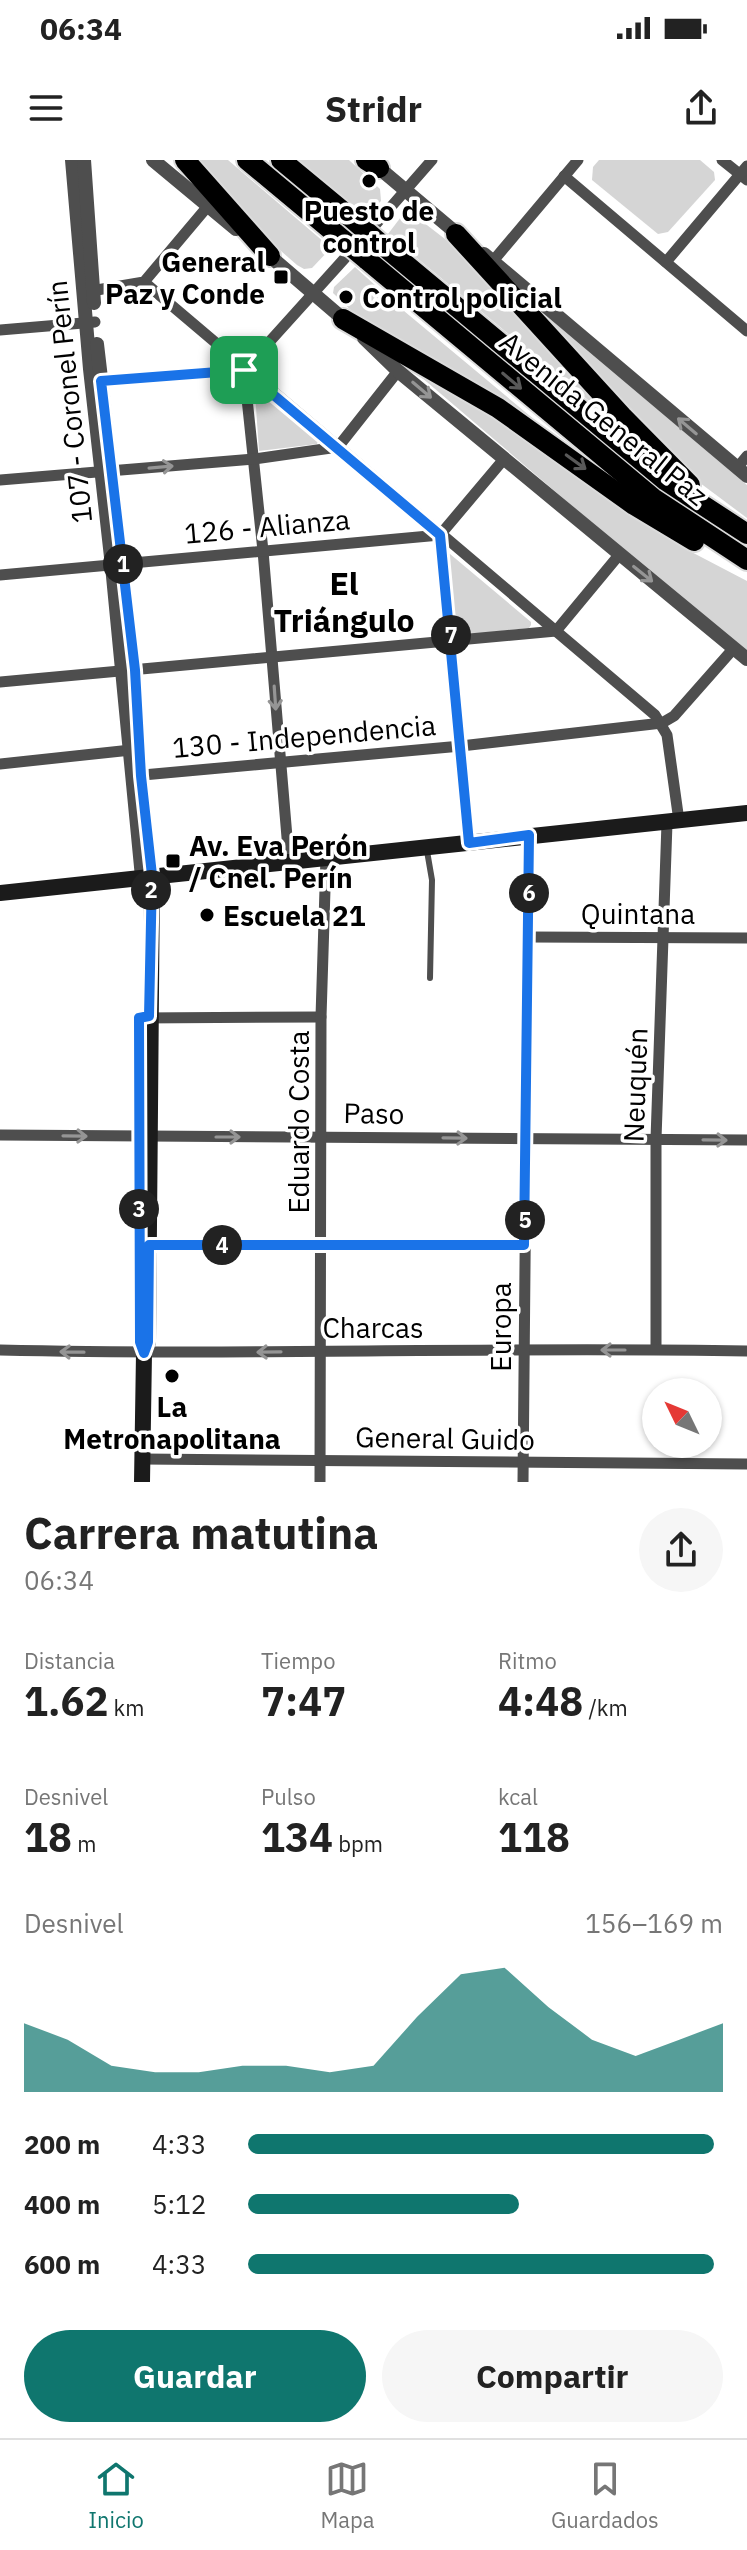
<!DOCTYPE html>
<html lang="es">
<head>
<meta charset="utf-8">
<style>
  :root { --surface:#fff; --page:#f6f6f6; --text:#222; --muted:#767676; --line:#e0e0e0; --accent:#0f766e }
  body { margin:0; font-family:"IBM Plex Sans",sans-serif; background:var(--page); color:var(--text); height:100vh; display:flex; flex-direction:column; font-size:30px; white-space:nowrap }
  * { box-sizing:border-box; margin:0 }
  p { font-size:26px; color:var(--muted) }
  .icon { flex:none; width:44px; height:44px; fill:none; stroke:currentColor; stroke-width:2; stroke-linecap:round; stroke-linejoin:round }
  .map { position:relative; height:1322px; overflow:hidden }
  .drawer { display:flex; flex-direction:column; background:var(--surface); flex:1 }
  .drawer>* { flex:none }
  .needle { width:52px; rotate:313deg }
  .tools { position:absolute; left:642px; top:1218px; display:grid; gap:16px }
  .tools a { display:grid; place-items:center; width:80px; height:80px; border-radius:50%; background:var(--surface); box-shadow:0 2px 6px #0004; font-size:40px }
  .pin { position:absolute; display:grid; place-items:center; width:68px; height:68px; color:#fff; margin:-34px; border-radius:16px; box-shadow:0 4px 12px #0006 }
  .km { position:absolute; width:40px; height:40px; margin:-20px; border-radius:50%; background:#222; color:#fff; font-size:22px; line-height:40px; text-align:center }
  .round { display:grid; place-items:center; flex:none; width:84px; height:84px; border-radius:42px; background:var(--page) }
  .overview { display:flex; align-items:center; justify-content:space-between; height:136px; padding:0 24px }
  h1 { font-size:44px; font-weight:800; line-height:60px }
  .metrics { display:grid; grid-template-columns:repeat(3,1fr); gap:12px; height:136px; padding:8px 24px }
  .metrics div { display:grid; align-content:center }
  .metrics b { font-size:40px; font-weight:800 }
  .metrics small { font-size:22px; font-weight:400 }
  .metrics p { font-size:22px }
  .chart { height:224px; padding:16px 24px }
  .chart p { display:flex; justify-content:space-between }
  .chart svg { width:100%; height:144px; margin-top:8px; fill:var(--accent); opacity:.7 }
  .primary-button { display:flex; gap:16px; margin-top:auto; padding:16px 24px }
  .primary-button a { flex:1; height:92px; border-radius:48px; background:var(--accent); color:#fff; font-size:32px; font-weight:800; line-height:92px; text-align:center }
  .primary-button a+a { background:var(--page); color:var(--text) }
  ul { padding:0 24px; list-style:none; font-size:26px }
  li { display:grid; grid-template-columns:128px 96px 1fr; align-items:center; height:60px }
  li i { height:20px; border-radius:10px; background:var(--accent) }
  .status { display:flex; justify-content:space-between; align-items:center; height:56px; padding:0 40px; background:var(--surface); direction:ltr }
  .status svg { height:22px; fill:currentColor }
  header { display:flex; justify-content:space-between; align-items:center; height:104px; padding:0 24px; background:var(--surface); font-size:36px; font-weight:800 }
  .menu { display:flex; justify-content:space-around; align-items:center; height:112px; border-top:2px solid var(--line); background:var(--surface); font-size:22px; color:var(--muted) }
  .menu a { display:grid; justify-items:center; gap:4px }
  .menu .active { color:var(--accent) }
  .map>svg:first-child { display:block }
</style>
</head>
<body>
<div class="status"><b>06:34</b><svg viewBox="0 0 49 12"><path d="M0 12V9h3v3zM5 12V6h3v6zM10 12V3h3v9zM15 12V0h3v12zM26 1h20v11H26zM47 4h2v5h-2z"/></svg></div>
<header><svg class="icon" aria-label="menu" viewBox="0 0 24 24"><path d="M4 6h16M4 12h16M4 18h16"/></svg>Stridr<svg class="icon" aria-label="share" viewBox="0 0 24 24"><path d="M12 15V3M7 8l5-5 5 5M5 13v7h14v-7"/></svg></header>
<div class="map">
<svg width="747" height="1322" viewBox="0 0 747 1322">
  <rect width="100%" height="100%" fill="#fff"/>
  <g fill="#d5d5d5">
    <path d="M190 0H228L331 88 312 108 304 109 297 105 249 63Z"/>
    <path d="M297 0H349L380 29 381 41 365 57Z"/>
    <path d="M599 0H700L714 12 715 20 668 72 658 74 592 20 593 7Z"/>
    <path d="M410 52 458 89 629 274 388 74 404 53Z"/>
    <path d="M355 107 398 146 554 276 364 163 333 133 334 127Z"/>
    <path d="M516 129 747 325V358L680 308Z"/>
    <path d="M414 211 536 278 680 386 747 421V495Z"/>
    <path d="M259 231 318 281 317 284 259 291 255 233Z"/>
    <path d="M446 394H450L531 462V465L529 468 457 476 444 398Z"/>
  </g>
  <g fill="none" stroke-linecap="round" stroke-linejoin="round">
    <defs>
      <g id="motorway">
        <path d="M185 0 270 96"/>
        <path d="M247 0 336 74"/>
        <path d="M281 0 351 58"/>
        <path d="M366 0 379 8"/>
        <path d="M456 74 622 256 690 325"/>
        <path d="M380 83 666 321 747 374"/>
        <path d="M366 99 653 338 747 400"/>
        <path d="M343 159 498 248 634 345 694 381"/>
      </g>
    </defs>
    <use href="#motorway" stroke="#dbdbdb" stroke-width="24"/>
    <path stroke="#4e4e4e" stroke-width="6" d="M427 691 432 720 430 818"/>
    <g stroke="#4e4e4e" stroke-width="11">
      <path d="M722 0 747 20"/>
      <path d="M564 16 747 171"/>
      <path d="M376 64 432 0"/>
      <path d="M493 101 578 0"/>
      <path d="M666 102 747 6"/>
      <path d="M144 122 655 555 667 575 679 661"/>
      <path d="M85 132 144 122 208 46"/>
      <path d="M0 170 95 162"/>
      <path d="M244 210 263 391 289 701"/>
      <path d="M96 222 244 210 345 98"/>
      <path d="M737 308 747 296"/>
      <path d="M0 320 254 299 338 287 398 211"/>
      <path d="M440 375 452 481 469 683"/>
      <path d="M0 415 440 375 504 299"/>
      <path d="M0 522 556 471 619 395"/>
      <path d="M0 604 131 590"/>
      <path d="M132 616 461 586 662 563 674 556 734 488"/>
      <path d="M529 777 747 778"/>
      <path d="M139 858 321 857"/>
      <path d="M0 975 747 980"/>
      <path d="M140 1085H524"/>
      <path d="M656 1189V979L667 663"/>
      <path d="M0 1190C249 1196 498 1186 747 1191"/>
      <path d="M142 1299 747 1304"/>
      <path d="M320 1322 321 857 326 697"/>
      <path d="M523 1322 529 675"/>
    </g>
    <g stroke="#4e4e4e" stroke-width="14">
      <path d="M72 0 90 209 112 406 142 717"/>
      <path d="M84 0 94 143"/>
      <path d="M153 0 236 69"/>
      <path d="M373 3 461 77"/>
      <path d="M265 92 349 164"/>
      <path d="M484 94 747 316"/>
      <path d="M364 178 398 211 747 499"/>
      <path d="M97 184 135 510 139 577"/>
    </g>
    <g stroke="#1b1b1b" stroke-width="16">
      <path d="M0 733 747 653"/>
      <path d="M142 1322 144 1193 148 1182 152 715"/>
    </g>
    <use href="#motorway" stroke="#000" stroke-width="20"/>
    <defs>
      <g id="motorway-bridge">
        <path d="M351 58 380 83"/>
        <path d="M336 74 366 99"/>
      </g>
    </defs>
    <use href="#motorway-bridge" stroke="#dbdbdb" stroke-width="24" stroke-linecap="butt"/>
    <use href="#motorway-bridge" stroke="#000" stroke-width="20"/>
  </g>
  <defs><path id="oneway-shaft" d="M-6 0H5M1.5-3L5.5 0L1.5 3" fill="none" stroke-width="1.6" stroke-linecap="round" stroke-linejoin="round" transform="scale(2)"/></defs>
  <g stroke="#595959">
    <use href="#oneway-shaft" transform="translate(512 221) rotate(40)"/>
    <use href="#oneway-shaft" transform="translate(576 302) rotate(36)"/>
  </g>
  <g stroke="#959595">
    <use href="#oneway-shaft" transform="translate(422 230) rotate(40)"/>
    <use href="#oneway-shaft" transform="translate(687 266) rotate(-140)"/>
    <use href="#oneway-shaft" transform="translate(161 307) rotate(-5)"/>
    <use href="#oneway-shaft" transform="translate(643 414) rotate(39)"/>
    <use href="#oneway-shaft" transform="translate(275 538) rotate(86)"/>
    <use href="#oneway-shaft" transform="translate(75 976) rotate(1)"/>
    <use href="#oneway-shaft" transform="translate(228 977)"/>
    <use href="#oneway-shaft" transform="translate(455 978) rotate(1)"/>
    <use href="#oneway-shaft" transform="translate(715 980) rotate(1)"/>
    <use href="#oneway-shaft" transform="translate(613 1190) rotate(180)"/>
    <use href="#oneway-shaft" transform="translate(72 1192) rotate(-179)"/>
    <use href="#oneway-shaft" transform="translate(269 1192) rotate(179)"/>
  </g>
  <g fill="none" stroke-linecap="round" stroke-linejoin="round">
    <defs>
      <path id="route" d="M244 210 440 375 469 683 529 675 524 1085H149L148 1182 144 1193 140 1182 139 858 149 856 152 715 141 616 135 510 101 221Z"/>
    </defs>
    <use href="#route" stroke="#fff" stroke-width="16"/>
    <use href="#route" stroke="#1a73e8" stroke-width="10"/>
  </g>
  <g fill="#000" stroke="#fff" stroke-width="3">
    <circle cx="369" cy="21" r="8"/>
    <rect x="273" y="109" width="16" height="16" rx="4"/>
    <circle cx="346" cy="137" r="8"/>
    <rect x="165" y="693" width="16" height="16" rx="4"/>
    <circle cx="207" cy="755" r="8"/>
    <circle cx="172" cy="1216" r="8"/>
  </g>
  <g text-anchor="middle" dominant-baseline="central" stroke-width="7" stroke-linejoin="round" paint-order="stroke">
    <g font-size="28" font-weight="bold" fill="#000" stroke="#fff" text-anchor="start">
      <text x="369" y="50" text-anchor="middle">Puesto de<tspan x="369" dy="32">control</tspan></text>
      <text x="265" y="101" text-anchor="end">General<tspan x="265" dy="32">Paz y Conde</tspan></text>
      <text x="362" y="137">Control policial</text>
      <text x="189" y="685">Av. Eva Perón<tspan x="189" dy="32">/ Cnel. Perín</tspan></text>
      <text x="223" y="755">Escuela 21</text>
      <text x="172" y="1246" text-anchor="middle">La<tspan x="172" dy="32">Metronapolitana</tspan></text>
    </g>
    <g font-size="28" fill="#000" stroke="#fff">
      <text transform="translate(69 242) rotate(-96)">107 - Coronel Perín</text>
      <text transform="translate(604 258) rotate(39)">Avenida General Paz</text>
      <text transform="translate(267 366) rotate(-5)">126 - Alianza</text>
      <text transform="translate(304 576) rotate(-5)">130 - Independencia</text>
      <text x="638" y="753">Quintana</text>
      <text transform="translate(635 925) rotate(-88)">Neuquén</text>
      <text transform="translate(374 953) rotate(1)">Paso</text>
      <text transform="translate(298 962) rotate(-90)">Eduardo Costa</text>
      <text x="373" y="1167">Charcas</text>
      <text transform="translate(500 1167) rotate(-90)">Europa</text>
      <text transform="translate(445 1278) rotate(1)">General Guido</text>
    </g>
    <g font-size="32" font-weight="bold" fill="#000" stroke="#fff">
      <text x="344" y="423">El<tspan x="344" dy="37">Triángulo</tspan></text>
    </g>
  </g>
</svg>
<div class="tools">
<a><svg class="needle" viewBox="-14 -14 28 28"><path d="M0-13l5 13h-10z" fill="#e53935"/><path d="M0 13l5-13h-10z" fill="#767676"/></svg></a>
</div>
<div class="pin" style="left:244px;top:210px;background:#1e9e55"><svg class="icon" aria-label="arrive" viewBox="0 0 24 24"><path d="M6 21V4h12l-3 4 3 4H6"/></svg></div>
<b class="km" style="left:123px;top:404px">1</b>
<b class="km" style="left:151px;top:730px">2</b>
<b class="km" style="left:139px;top:1049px">3</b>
<b class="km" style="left:222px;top:1085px">4</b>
<b class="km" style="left:525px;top:1060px">5</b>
<b class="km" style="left:529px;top:733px">6</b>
<b class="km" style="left:451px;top:475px">7</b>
</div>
<section class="drawer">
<div class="overview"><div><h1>Carrera matutina</h1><p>06:34</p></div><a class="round"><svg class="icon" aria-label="share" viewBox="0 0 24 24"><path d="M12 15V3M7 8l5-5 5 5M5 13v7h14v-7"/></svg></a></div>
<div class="metrics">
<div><p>Distancia</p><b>1.62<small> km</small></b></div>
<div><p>Tiempo</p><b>7:47</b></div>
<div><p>Ritmo</p><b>4:48<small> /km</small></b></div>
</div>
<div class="metrics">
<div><p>Desnivel</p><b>18<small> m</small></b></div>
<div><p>Pulso</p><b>134<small> bpm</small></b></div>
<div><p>kcal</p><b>118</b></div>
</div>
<div class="chart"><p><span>Desnivel</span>156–169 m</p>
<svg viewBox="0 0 160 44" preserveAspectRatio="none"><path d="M0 44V23L10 28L20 36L30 38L40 38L50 36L60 36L70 38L80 36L90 21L100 8L110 6L120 18L130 28L140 33L150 28L160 23V44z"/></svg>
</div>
<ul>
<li><b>200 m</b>4:33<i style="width:98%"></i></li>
<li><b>400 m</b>5:12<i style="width:57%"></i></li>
<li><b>600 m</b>4:33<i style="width:98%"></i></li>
</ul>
<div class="primary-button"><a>Guardar</a><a>Compartir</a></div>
</section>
<nav class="menu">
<a class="active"><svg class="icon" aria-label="home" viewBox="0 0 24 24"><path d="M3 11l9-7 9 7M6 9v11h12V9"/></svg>Inicio</a>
<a><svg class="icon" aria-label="map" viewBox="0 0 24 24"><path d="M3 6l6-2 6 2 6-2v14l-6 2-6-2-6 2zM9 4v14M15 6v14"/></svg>Mapa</a>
<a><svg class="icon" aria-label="saved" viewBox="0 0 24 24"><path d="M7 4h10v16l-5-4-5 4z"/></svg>Guardados</a>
</nav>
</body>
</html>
